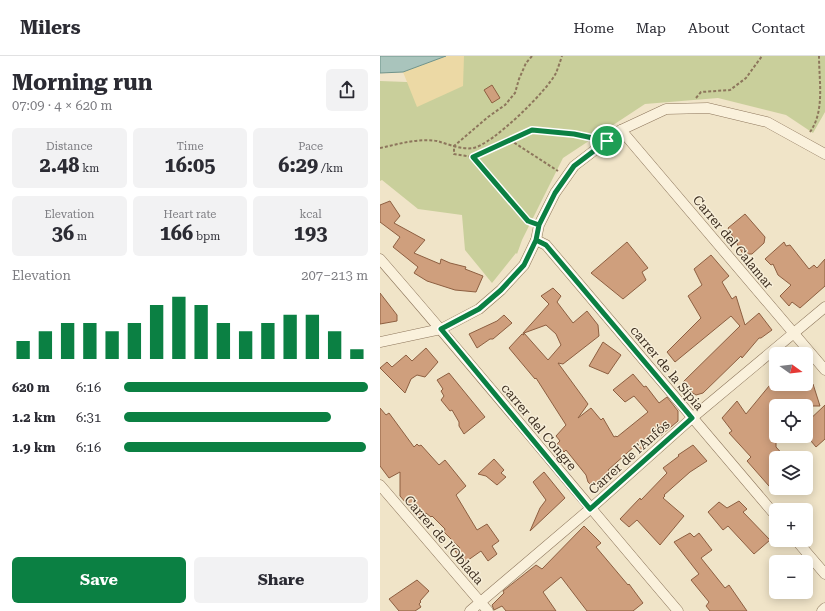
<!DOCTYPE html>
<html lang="en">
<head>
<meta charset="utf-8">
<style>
  :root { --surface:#fff; --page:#f2f2f3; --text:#2b2b33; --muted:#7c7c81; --line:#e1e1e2; --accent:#0b8043 }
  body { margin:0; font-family:"Roboto Serif",serif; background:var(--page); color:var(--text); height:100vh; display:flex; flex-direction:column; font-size:15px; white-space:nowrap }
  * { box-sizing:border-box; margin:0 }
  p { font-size:13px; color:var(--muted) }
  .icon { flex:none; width:22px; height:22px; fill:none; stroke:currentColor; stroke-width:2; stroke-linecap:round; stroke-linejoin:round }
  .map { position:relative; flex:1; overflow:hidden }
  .details { display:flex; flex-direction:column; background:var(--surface); width:380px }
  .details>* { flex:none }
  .needle { width:26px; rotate:105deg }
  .controls { position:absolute; left:389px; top:291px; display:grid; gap:8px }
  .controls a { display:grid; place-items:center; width:44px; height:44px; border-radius:6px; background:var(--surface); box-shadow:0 2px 10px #0003; font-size:20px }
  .pin { position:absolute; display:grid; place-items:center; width:34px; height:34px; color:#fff; margin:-17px; border:2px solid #fff; border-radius:50%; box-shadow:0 1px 4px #0007 }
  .round { display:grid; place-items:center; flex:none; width:42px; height:42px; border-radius:6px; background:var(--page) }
  .head { display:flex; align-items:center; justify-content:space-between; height:68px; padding:0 12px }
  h1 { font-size:22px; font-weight:700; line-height:30px }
  .metrics { display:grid; grid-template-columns:repeat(3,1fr); gap:6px; height:68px; padding:4px 12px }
  .metrics div { display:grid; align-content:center; border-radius:6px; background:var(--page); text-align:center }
  .metrics b { font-size:20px; font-weight:700 }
  .metrics small { font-size:11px; font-weight:400 }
  .metrics p { font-size:11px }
  .chart { height:112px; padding:8px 12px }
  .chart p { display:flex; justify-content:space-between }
  .chart svg { width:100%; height:72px; margin-top:4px; stroke:var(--accent); stroke-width:6 }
  .primary-button { display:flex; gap:8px; margin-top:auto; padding:8px 12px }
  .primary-button a { flex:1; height:46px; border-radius:6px; background:var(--accent); color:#fff; font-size:16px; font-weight:700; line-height:46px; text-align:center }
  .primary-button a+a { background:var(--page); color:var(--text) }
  ul { padding:0 12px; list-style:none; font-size:13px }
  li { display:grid; grid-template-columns:64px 48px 1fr; align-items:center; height:30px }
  li i { height:10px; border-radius:5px; background:var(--accent) }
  header { display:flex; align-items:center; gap:24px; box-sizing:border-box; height:56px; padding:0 20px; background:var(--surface); border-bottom:1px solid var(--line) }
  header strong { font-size:19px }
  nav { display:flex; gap:22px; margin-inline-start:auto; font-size:14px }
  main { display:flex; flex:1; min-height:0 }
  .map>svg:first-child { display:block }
</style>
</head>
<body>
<header>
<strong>Milers</strong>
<nav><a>Home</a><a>Map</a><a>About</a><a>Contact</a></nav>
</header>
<main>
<section class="details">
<div class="head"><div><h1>Morning run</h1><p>07:09 · 4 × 620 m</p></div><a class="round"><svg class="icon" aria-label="share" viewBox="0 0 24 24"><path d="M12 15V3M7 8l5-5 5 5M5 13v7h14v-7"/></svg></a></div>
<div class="metrics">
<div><p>Distance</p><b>2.48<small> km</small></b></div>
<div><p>Time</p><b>16:05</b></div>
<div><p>Pace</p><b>6:29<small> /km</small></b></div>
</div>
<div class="metrics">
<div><p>Elevation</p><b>36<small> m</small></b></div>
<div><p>Heart rate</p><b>166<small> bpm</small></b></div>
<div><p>kcal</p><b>193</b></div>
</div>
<div class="chart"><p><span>Elevation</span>207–213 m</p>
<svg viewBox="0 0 160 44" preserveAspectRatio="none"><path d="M5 44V33M15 44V27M25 44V22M35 44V22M45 44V27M55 44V22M65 44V11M75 44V6M85 44V11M95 44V22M105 44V27M115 44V22M125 44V17M135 44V17M145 44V27M155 44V38"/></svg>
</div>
<ul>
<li><b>620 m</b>6:16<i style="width:100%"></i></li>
<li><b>1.2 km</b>6:31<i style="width:85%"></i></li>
<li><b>1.9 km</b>6:16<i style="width:99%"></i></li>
</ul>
<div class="primary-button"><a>Save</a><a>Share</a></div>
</section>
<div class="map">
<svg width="445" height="555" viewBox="0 0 445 555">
  <rect width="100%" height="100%" fill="#f0e4c8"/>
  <path fill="#c9cf9b" d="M78 0H445V56L433 77 406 59 338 42 265 48 183 102 142 184 137 198 136 197 112 227 85 194 82 159 38 153 2 124 0 125V25L27 26Z"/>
  <path fill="#ecd9a5" d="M66 0H84L83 30 37 51 23 16Z"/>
  <path fill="#a9c4bc" stroke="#6f938a" d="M0 0H66L23 16 0 17Z"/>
  <g fill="#cf9f7d" stroke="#8d5f41" fill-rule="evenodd">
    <path d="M112 29 120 42 112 47 104 34Z"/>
    <path d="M10 145 20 160 14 167 45 184 34 197 60 208 61 203 70 207 86 211 85 213 103 220 96 236 75 234 47 225 34 217 38 211 13 191 20 181 0 166V149Z"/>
    <path d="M365 158 385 181 384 187 372 198H363L348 172Z"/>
    <path d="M247 186 268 212 262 216 266 224 243 243 211 217Z"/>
    <path d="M404 186 406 190 410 189 429 213 434 209 437 212 445 203V230L420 252 412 246 409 250 400 240 411 229 398 219 393 208 391 209 385 203Z"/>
    <path d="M331 199 349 220 342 226 352 243 356 240 365 269 379 257 392 274 381 282H379L362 302 361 300 323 337 316 339 305 332 303 326 360 270 351 260 295 306 287 296 321 262 308 240 322 229 314 213Z"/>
    <path d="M173 232 181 240 177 246 193 267 207 255 218 269 219 280 183 308 178 307 208 348 198 362 211 352 221 364 223 362 234 381 236 380 237 381 268 356 254 340 245 346 233 334 253 318 264 331 266 330 279 347 287 341 298 355V365L260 397 255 390 228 414 231 418 220 429H211L208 426 206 419 186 394 184 396 177 388 180 385 176 380 186 369 156 322 155 323 129 292 142 278 144 279 143 277 169 248 161 240ZM166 269 176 278 181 289 168 304 144 277Z"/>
    <path d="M0 237 17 259V265L0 268Z"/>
    <path d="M124 259 132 267 113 283H110L97 292 89 278 117 265Z"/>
    <path d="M223 286 241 299 228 318 209 310Z"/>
    <path d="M46 292 58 306 45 321 37 319 31 323 25 337 0 312 7 306 12 311 26 299 32 305Z"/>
    <path d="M69 317 105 361 84 378 79 370V366L72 354 70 355 61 344 64 340 61 335 63 333 57 324Z"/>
    <path d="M394 324 396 328H433L440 350H396V391L406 402H396V438L367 405 371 401 349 377 352 375 342 362 357 345 366 358Z"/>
    <path d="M445 349V383L436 391 426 379V367Z"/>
    <path d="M0 352 6 359 9 357 34 391 37 388 39 390 41 389 59 409 65 404 86 430 76 439 97 474 107 468 119 485 112 490 117 498 108 505 101 495 84 507 75 495 80 492 64 476 65 473 52 460 51 461 46 457 39 463 33 455 20 440V416L9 422 0 410Z"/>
    <path d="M313 389 327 405 310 416 284 439 285 440 283 442 304 460 280 489 257 464 249 471 240 463 260 442 261 444 287 417 283 412 299 400 298 399Z"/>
    <path d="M114 403 124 414 121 417 126 421 117 429 106 420 98 418Z"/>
    <path d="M164 416 185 442 150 475 160 452 166 444 153 426Z"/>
    <path d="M359 445 367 453 363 456 390 484 374 498 348 470 343 474 328 456 339 446 347 452Z"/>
    <path d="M204 470 221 487 216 491 248 529 249 528 263 547 253 555H207L181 521 163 536 176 555H126L122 550 114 554 112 549 124 537 123 535 156 509 162 513Z"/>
    <path d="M310 477 314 481 319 477 332 494 321 502 345 532 349 529 367 555H330L326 550 329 546 311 524 319 518 294 486Z"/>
    <path d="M37 524 49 535 40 545 41 546 39 548 41 551 35 555H19L9 543Z"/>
  </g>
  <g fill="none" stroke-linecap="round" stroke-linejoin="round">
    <defs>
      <g id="minor">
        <path d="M241 74 445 314"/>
        <path d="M156 184 166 189 396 460"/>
        <path d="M0 203C101 319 198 438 298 555"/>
        <path d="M0 286 61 273 99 253 121 234 144 209 156 184 159 169 175 137 194 110 241 74 286 53 328 52 387 66 445 98"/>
        <path d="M0 429 108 555"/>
        <path d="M416 484 445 518"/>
        <path d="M90 555 210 453 312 362 445 251"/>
        <path d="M442 555 445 552"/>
      </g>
    </defs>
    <use href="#minor" stroke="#8d765c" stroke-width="11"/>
    <g stroke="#8d765c" stroke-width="2" stroke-dasharray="3 2" stroke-linecap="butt">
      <path d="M152 0 146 7 139 23 135 37 125 49 108 61 74 90V98L93 101 153 74 194 78 214 82"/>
      <path d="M316 42 321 36 350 34 366 22 382 0"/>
      <path d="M430 76C445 55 439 25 439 0"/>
      <path d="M130 84 178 115"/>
      <path d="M0 92C19 88 38 82 57 85 68 88 81 94 93 92 112 89 167 35 176 17 178 12 180 6 182 0"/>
      <path d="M93 101 148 165"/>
    </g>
    <use href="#minor" stroke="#faf1dc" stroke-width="10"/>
  </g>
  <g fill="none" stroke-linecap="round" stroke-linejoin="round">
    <defs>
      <path id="route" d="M227 85 194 110 175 137 159 169 156 184 144 209 121 234 99 253 61 273 210 453 312 362 166 189 156 184 159 169 148 165 93 101 152 74 194 78 227 85"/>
    </defs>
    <use href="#route" stroke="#fff" stroke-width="8"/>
    <use href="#route" stroke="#0b8043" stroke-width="5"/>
  </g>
  <g text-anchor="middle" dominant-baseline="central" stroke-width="3" stroke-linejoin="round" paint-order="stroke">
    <g font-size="13" fill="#3d2e20" stroke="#f7eed8">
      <text transform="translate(353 186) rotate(50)">Carrer del Calamar</text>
      <text transform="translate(287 312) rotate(50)">carrer de la Sípia</text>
      <text transform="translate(159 371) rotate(50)">carrer del Congre</text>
      <text transform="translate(249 401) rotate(-42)">Carrer de l'Anfós</text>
      <text transform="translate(64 484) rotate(49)">Carrer de l'Oblada</text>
    </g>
  </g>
</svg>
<div class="controls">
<a><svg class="needle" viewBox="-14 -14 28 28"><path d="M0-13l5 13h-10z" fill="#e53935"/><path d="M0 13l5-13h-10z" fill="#7c7c81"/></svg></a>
<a><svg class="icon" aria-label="locate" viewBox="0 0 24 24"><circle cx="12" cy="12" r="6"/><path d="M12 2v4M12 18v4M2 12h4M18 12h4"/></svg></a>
<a><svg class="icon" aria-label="layers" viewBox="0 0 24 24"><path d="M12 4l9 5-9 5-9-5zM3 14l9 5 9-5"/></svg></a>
<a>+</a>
<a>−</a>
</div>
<div class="pin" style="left:227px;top:85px;background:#1e9e55"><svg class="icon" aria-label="arrive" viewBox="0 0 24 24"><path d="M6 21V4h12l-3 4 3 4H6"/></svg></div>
</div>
</main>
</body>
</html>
